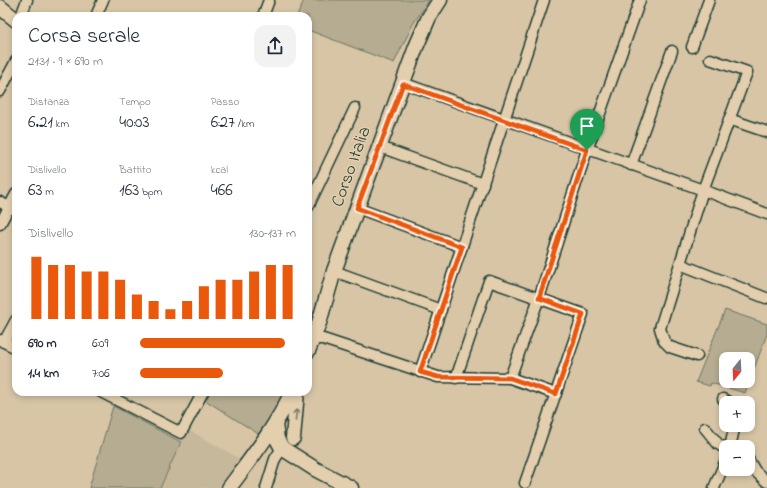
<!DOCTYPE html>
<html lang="it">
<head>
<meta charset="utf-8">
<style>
  :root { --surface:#fff; --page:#f2f2f3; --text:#1f2937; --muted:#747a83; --accent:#ea580c }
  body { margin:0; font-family:"Indie Flower",sans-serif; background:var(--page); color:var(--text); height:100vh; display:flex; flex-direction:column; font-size:15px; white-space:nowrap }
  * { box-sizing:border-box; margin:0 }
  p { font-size:13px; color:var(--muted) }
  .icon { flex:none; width:22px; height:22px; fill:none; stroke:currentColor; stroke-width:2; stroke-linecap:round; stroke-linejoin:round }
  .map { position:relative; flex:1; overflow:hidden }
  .drawer { position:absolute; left:12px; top:12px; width:300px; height:384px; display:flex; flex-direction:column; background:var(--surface); border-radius:12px; box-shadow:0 2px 6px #0003 }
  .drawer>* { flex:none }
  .needle { width:26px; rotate:198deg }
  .buttons { position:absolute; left:719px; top:352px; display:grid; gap:8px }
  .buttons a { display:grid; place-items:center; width:36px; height:36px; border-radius:8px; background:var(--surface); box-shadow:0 2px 6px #0003; font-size:20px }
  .pin { position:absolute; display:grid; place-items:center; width:34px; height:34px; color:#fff; margin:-41px -17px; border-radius:50% 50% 50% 0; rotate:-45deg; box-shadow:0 0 4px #0007 }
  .pin .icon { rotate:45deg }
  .round { display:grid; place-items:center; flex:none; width:42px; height:42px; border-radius:12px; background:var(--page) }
  .summary { display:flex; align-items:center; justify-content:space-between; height:68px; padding:0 16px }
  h1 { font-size:22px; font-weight:600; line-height:30px }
  .figures { display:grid; grid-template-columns:repeat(3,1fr); gap:6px; height:68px; padding:4px 16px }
  .figures div { display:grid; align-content:center }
  .figures b { font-size:17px; font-weight:600 }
  .figures small { font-size:11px; font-weight:400 }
  .figures p { font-size:11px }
  .chart { height:112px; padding:8px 16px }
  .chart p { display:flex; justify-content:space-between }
  .chart svg { width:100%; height:72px; margin-top:4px; stroke:var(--accent); stroke-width:6 }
  ul { padding:0 16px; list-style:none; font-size:13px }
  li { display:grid; grid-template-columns:64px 48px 1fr; align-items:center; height:30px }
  li i { height:10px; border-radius:5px; background:var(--accent) }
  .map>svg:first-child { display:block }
</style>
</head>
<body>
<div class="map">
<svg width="767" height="488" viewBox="0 0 767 488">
  <rect width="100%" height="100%" fill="#d7c5a6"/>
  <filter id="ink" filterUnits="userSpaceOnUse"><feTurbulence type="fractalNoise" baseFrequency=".025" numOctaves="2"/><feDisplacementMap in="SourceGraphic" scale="8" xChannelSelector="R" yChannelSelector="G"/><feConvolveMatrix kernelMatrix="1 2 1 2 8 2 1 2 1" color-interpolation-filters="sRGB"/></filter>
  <g filter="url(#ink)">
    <path fill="#c6b89b" d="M187 429 240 459 218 488H160Z"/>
    <g fill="#b5ac91" stroke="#6a7462" fill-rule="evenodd">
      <path d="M304 0H429L413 24 394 63 308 30V16H297Z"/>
      <path d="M725 310 767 324V334L745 393 711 383 710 386 696 382ZM726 359H748V381H726Z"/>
      <path d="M206 392H287L260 435 202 398Z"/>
      <path d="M113 406 181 442 160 488H89Z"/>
    </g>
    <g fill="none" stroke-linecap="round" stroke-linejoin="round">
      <defs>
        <g id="street">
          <path d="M21 16 27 0"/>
          <path d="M96 16 103 0"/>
          <path d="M263 16 269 0"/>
          <path d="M692 47 709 0"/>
          <path d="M403 83 703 190 767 214"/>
          <path d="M0 91 16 61"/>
          <path d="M729 119 767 132"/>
          <path d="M380 147 483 184"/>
          <path d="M631 165 672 51"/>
          <path d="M0 202 16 211"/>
          <path d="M308 207 355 108"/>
          <path d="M357 208 462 247"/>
          <path d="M0 224 16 194"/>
          <path d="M680 264 766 298"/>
          <path d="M334 271 441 310"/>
          <path d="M312 339H323L438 377 510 378 556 394"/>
          <path d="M0 340 16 348"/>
          <path d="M4 342 16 320"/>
          <path d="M697 356 670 347 664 341 660 328 703 190 747 72 710 59"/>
          <path d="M420 372 544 0"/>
          <path d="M456 378 489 281 583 314 525 483"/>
          <path d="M510 378 539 298 587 150 640 0"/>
          <path d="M101 392 181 433 203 392"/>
          <path d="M723 399 730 403"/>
          <path d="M705 428 718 444 726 449"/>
          <path d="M730 447 735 425"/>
          <path d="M748 459 755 471 767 482"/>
          <path d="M266 488 275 459 282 448"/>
          <path d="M714 488 726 460"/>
        </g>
        <g id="secondary">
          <path d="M0 7 16 20"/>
          <path d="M308 351 319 323 334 271 416 47 429 17 440 0"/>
          <path d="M275 424 277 439 282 448 315 469 351 488"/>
          <path d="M293 438 297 392"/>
          <path d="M229 488C252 457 276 427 292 392"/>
        </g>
      </defs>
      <use href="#street" stroke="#1f3d34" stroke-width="13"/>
      <use href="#secondary" stroke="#1f3d34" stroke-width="17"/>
      <use href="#street" stroke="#e3cead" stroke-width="10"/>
      <use href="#secondary" stroke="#e3cead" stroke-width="14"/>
    </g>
    <defs><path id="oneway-shaft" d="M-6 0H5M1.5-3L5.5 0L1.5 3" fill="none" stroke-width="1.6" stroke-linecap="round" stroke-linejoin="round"/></defs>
    <use stroke="#777e6a" href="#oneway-shaft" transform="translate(296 415) rotate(-84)"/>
  </g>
  <g fill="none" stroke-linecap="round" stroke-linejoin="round" filter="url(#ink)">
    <defs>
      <path id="route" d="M403 84 587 150 539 298 583 314 556 394 510 378 438 377 420 372 462 247 357 208Z"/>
    </defs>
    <use href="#route" stroke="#fff" stroke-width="8"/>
    <use href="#route" stroke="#ea580c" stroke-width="5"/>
  </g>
  <g text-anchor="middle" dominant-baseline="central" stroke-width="3" stroke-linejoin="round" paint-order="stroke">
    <g font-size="18" fill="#1f3d34" stroke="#e3cead">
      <text transform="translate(352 167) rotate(-70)">Corso Italia</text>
    </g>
  </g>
</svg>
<div class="buttons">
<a><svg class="needle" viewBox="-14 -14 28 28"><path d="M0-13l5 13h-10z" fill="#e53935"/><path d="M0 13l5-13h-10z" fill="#747a83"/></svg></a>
<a>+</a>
<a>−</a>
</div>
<div class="pin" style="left:587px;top:150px;background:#1e9e55"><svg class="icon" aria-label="arrive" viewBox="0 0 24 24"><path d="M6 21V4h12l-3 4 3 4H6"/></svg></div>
<section class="drawer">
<div class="summary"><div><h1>Corsa serale</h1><p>21:31 · 9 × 690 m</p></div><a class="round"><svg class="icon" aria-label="share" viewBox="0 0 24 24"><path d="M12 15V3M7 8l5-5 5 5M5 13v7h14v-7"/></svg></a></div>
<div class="figures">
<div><p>Distanza</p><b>6.21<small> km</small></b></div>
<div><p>Tempo</p><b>40:03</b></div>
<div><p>Passo</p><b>6:27<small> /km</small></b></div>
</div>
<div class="figures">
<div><p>Dislivello</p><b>63<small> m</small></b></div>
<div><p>Battito</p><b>163<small> bpm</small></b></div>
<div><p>kcal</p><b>466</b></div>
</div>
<div class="chart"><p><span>Dislivello</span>130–137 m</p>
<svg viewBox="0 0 160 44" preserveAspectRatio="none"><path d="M5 44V6M15 44V11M25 44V11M35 44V15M45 44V15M55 44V20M65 44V29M75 44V33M85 44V38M95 44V33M105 44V24M115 44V20M125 44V20M135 44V15M145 44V11M155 44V11"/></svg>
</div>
<ul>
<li><b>690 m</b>6:09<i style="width:93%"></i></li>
<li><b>1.4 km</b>7:06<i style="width:53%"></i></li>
</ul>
</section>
</div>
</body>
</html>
